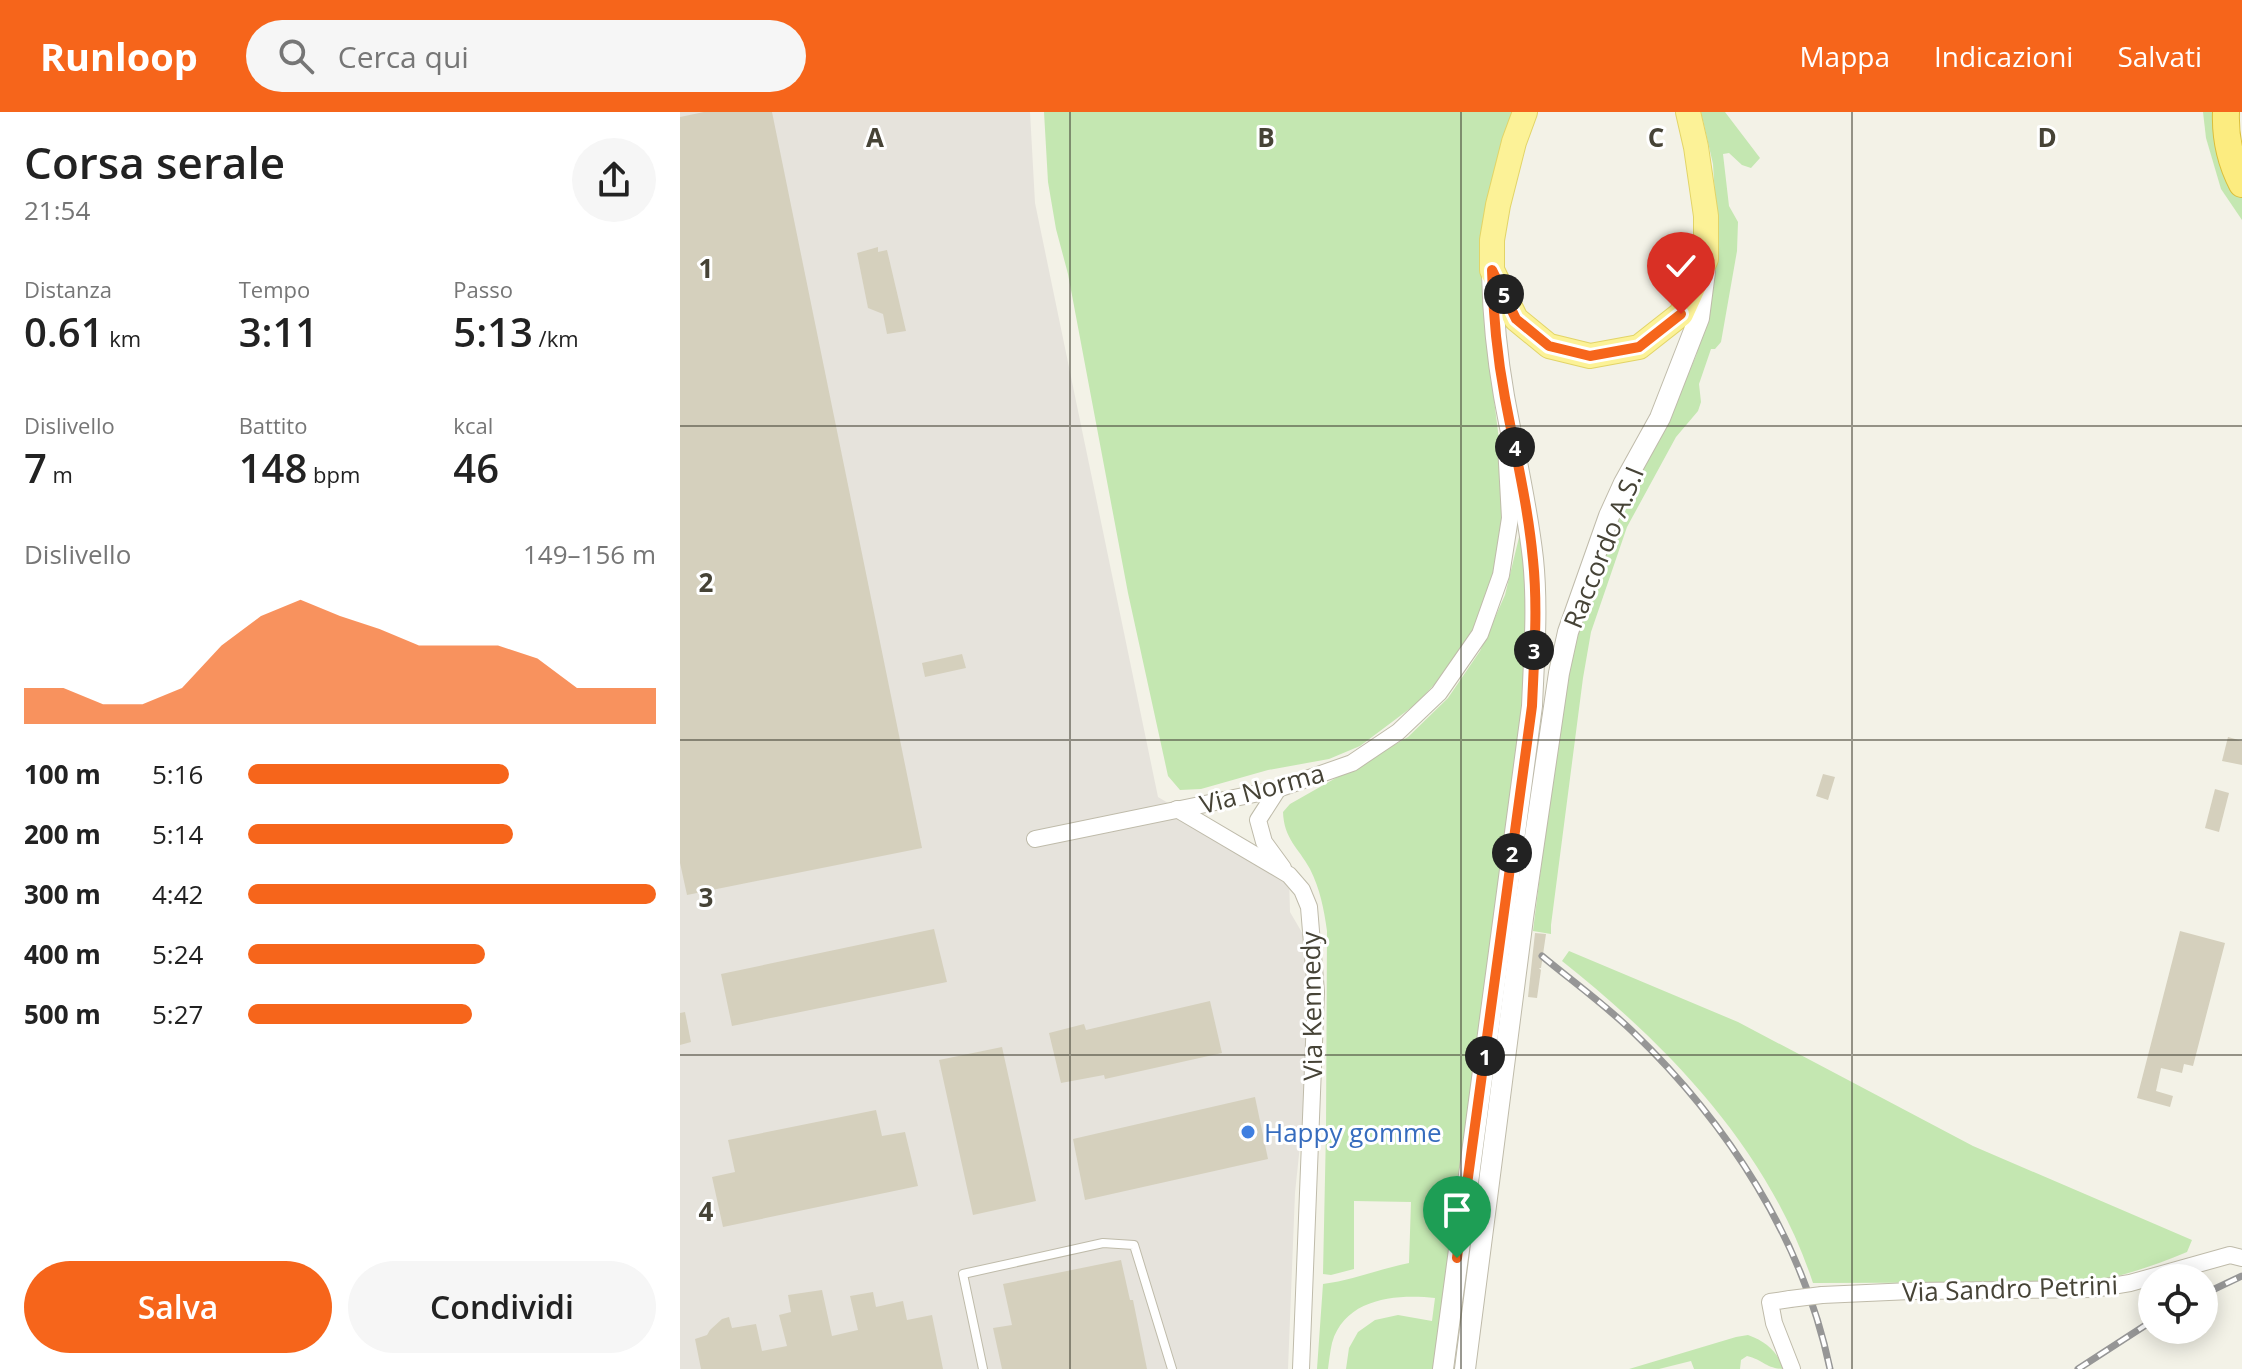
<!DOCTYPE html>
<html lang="it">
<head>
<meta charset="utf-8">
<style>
  :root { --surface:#fff; --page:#f6f6f6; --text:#222; --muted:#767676; --accent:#f6651b }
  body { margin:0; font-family:"Open Sans",sans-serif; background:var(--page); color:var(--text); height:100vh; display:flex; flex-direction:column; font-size:30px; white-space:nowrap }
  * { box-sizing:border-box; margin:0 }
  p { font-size:26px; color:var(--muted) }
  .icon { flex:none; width:44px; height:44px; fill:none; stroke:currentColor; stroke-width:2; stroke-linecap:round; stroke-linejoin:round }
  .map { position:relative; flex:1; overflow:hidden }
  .panel { display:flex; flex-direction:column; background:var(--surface); width:680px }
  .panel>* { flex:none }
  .controls { position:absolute; left:1458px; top:1152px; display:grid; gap:16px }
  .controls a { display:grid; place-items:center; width:80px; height:80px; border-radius:50%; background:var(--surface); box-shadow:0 4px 20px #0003; font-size:40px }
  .pin { position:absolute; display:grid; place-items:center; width:68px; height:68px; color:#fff; margin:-82px -34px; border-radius:50% 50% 50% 0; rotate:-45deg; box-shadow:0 0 8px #0007 }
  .pin .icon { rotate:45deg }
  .km { position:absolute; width:40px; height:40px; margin:-20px; border-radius:50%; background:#222; color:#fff; font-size:22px; line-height:40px; text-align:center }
  .round { display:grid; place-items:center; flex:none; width:84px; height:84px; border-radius:42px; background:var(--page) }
  .summary { display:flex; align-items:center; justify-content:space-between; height:136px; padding:0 24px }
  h1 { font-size:44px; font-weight:600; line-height:60px }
  .stats { display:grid; grid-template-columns:repeat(3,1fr); gap:12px; height:136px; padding:8px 24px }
  .stats div { display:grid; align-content:center }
  .stats b { font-size:40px; font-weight:600 }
  .stats small { font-size:22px; font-weight:400 }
  .stats p { font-size:22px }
  .chart { height:224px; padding:16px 24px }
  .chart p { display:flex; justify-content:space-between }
  .chart svg { width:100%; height:144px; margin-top:8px; fill:var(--accent); opacity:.7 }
  .cta { display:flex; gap:16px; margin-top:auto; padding:16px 24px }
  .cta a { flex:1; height:92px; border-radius:48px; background:var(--accent); color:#fff; font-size:32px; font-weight:600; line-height:92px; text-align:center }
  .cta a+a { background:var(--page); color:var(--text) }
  ul { padding:0 24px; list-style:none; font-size:26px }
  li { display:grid; grid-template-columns:128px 96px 1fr; align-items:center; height:60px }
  li i { height:20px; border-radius:10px; background:var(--accent) }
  header { display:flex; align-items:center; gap:48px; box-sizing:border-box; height:112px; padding:0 40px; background:var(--accent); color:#fff }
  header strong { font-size:38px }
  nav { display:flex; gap:44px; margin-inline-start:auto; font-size:28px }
  .search { width:560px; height:72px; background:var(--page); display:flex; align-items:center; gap:20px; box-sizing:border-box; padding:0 28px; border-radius:44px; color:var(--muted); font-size:30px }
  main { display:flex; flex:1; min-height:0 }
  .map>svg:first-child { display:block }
</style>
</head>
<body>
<header>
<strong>Runloop</strong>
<div class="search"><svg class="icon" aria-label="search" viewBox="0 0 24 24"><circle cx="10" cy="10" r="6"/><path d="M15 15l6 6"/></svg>Cerca qui</div>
<nav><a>Mappa</a><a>Indicazioni</a><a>Salvati</a></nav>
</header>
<main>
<section class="panel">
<div class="summary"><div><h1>Corsa serale</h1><p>21:54</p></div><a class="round"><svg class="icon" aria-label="share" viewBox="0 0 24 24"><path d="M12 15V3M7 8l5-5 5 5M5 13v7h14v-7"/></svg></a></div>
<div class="stats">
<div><p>Distanza</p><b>0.61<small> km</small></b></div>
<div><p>Tempo</p><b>3:11</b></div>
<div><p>Passo</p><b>5:13<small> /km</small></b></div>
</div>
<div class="stats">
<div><p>Dislivello</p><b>7<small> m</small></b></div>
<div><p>Battito</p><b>148<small> bpm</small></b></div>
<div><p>kcal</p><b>46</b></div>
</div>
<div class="chart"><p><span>Dislivello</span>149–156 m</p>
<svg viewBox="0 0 160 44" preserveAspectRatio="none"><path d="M0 44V33L10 33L20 38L30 38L40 33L50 20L60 11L70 6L80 11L90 15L100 20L110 20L120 20L130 24L140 33L150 33L160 33V44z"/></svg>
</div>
<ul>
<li><b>100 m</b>5:16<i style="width:64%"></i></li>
<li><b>200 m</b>5:14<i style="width:65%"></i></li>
<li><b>300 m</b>4:42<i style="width:100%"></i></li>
<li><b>400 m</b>5:24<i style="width:58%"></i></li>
<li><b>500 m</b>5:27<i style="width:55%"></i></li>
</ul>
<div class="cta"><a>Salva</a><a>Condividi</a></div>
</section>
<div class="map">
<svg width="1562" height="1257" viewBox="0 0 1562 1257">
  <rect width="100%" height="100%" fill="#f3f2e7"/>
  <path fill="#e6e3dc" d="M0 0H350L355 91 478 685 609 763 610 800 624 824 623 842 636 880 615 1081 608 1257H0Z"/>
  <g fill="#c4e7b1">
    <path d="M364 0H832L822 29 804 110 801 162 806 224 826 383 817 461 798 509 766 560 736 592 680 634 649 647 588 658 521 677 500 678 488 664 448 481 388 162 376 117 368 70Z"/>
    <path d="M1021 0H1045L1080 46 1071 56 1062 53 1049 41 1043 42 1049 94 1058 110 1057 139 1041 230 1035 237H1031L1019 272 1021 290 1018 299 996 325 947 415 911 520 903 566 871 813V822L853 819 885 564 927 423 998 285 1016 244 1025 209 1036 102 1033 52Z"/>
    <path d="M1523 0H1541L1562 83V108L1541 77 1526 26Z"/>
    <path d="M842 413 848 460 847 581 755 1257H666L669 1236 678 1220 695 1208 718 1203 752 1209 755 1186C716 1182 665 1186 652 1231 650 1240 649 1249 648 1257H637L643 1172C674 1168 699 1157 729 1151L731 1090 674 1089V1157L651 1163 643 1162 646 1018 647 819C644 797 640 777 630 757 618 735 604 727 603 700L610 692 728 625 768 586 800 539 825 483Z"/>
    <path d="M889 839 1058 910 1293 1034 1512 1128 1507 1140C1476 1153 1444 1164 1411 1170L1133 1171C1089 1038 989 934 882 849Z"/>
    <path d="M1068 1223C1087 1230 1096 1239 1105 1257 1086 1257 1084 1248 1067 1244L1061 1248 1060 1257H1014L1011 1249 979 1257H949L1056 1225Z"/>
  </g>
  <g fill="#d5d0bd">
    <path d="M24 0H92L242 736 7 783 0 751V5Z"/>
    <path d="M198 135V140L207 138 226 219 207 222 203 202 188 196 177 141Z"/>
    <path d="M282 542 286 556 245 565 242 551Z"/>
    <path d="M1548 625 1562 629V653L1542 649Z"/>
    <path d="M1143 662 1155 665 1148 688 1136 684Z"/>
    <path d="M1535 677 1549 681 1539 720 1525 716Z"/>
    <path d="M254 817 267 870 52 914 41 862Z"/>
    <path d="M1500 819 1545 831 1513 954 1504 952 1502 961 1481 956 1476 979 1493 984 1490 995 1457 986Z"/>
    <path d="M855 821 866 822 861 856H859L861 858 857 886 848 885Z"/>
    <path d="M530 889 542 941 425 967 424 963 381 971 369 921 404 912 406 918Z"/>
    <path d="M5 900 11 930 0 933V901Z"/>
    <path d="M322 935 356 1089 293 1103 259 948Z"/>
    <path d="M575 985 588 1047 405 1088 393 1027Z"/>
    <path d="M196 998 202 1024 225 1020 238 1074 43 1115 32 1065 55 1060 48 1028Z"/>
    <path d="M441 1148 450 1188H453L467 1257H322L313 1216 332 1213 323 1172Z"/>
    <path d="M142 1178 152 1224 178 1218 170 1184 193 1180 196 1195 223 1189 227 1208 252 1203 263 1257H21L15 1227 27 1223 30 1218 42 1207 49 1205 52 1216 76 1212 82 1239 107 1234 99 1203 111 1200 108 1183Z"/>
  </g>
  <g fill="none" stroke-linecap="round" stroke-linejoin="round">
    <defs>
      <path id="service" d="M303 1257 283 1162 423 1131 454 1133 492 1257"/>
      <g id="minor">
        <path d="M598 677 578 708 584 730 603 756"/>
        <path d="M497 697 609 763 622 778 629 795 636 880 621 1257"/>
        <path d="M355 727 598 677 672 651 718 620 759 581 800 522 821 463 830 406 826 333"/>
        <path d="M1142 1183 1231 1179 1414 1177 1450 1171 1550 1143 1562 1146"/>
        <path d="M1110 1187 1090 1190 1094 1211 1112 1257"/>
      </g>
      <g id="tertiary">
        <path d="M763 1257 852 594C854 545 858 495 853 447 847 392 834 339 824 284 817 244 813 203 812 162"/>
        <path d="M785 1257 843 806 879 561 888 520 929 404 944 371 980 306 1019 206 1025 160"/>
      </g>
      <path id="primary" d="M845 0 834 30 818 93 812 128V158L836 207 869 234 910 244 959 235 1001 202 1026 147V104L1016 35 1008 0"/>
      <path id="trunk" d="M1546 0C1545 26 1550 49 1562 72"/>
    </defs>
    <use href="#service" stroke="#bfbbaa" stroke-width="10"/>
    <use href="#minor" stroke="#bfbbaa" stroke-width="18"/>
    <use href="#tertiary" stroke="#bfbbaa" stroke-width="22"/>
    <use href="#primary" stroke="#e2d467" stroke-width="26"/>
    <use href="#trunk" stroke="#dbbe3a" stroke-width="28"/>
    <use href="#service" stroke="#fff" stroke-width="8"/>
    <use href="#minor" stroke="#fff" stroke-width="16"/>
    <use href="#tertiary" stroke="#fff" stroke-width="20"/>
    <use href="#primary" stroke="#fcf297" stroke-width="24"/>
    <use href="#trunk" stroke="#fcec80" stroke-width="26"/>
    <defs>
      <g id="rail">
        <path d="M862 844C892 869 924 892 952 919 1047 1010 1123 1127 1150 1257"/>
        <path d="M1524 1182 1562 1164"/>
        <path d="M1398 1257 1472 1209"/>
      </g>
    </defs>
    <use href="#rail" stroke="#969696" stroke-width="7"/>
    <use href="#rail" stroke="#fff" stroke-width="4" stroke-dasharray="12" stroke-linecap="butt"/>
    <defs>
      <path id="minor-bridge" d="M1110 1187 1142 1183"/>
    </defs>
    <use href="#minor-bridge" stroke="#bfbbaa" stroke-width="18" stroke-linecap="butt"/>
    <use href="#minor-bridge" stroke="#fff" stroke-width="16"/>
  </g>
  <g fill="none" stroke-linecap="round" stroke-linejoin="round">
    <defs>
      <path id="route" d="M777 1146 852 594C854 545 858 496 853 448 848 393 835 340 825 286 817 244 813 201 812 158L836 207 869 234 910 244 959 235 1001 202"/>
    </defs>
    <use href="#route" stroke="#fff" stroke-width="16"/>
    <use href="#route" stroke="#f6651b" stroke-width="10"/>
  </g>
  <path fill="none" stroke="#464336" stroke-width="2" stroke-opacity="0.55" d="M390 0V1257M781 0V1257M1172 0V1257M0 314H1562M0 628H1562M0 943H1562"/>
  <circle fill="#3f7fe0" stroke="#fff" stroke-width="3" cx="568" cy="1020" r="8"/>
  <g text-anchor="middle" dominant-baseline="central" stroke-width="6" stroke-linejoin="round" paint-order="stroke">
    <g font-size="26" fill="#464336" stroke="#fff">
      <text transform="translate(923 435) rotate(-68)">Raccordo A.S.I</text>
      <text transform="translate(582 676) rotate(-15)">Via Norma</text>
      <text transform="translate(631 894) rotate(-91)">Via Kennedy</text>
      <text transform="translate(1330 1176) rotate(-2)">Via Sandro Petrini</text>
    </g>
    <g font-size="26" fill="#366cbe" stroke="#fff" text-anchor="start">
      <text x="584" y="1020">Happy gomme</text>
    </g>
  </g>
  <g font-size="26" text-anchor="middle" font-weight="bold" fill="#464336" stroke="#fff" stroke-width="6" stroke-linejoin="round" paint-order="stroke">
    <text x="195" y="35">A</text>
    <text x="586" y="35">B</text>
    <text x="976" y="35">C</text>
    <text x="1367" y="35">D</text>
    <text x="26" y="166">1</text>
    <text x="26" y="480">2</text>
    <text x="26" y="795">3</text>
    <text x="26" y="1109">4</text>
  </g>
</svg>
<div class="controls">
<a><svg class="icon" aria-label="locate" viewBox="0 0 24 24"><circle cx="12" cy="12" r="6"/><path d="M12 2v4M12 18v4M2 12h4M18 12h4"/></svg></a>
</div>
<div class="pin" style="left:777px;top:1146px;background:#1e9e55"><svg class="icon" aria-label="arrive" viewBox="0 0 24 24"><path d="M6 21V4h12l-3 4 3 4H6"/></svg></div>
<div class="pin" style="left:1001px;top:202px;background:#d93025"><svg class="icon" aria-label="check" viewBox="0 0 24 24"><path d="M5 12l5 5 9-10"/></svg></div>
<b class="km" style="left:805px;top:944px">1</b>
<b class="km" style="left:832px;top:741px">2</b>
<b class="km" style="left:854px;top:538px">3</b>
<b class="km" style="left:835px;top:335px">4</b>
<b class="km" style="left:824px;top:182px">5</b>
</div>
</main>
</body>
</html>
